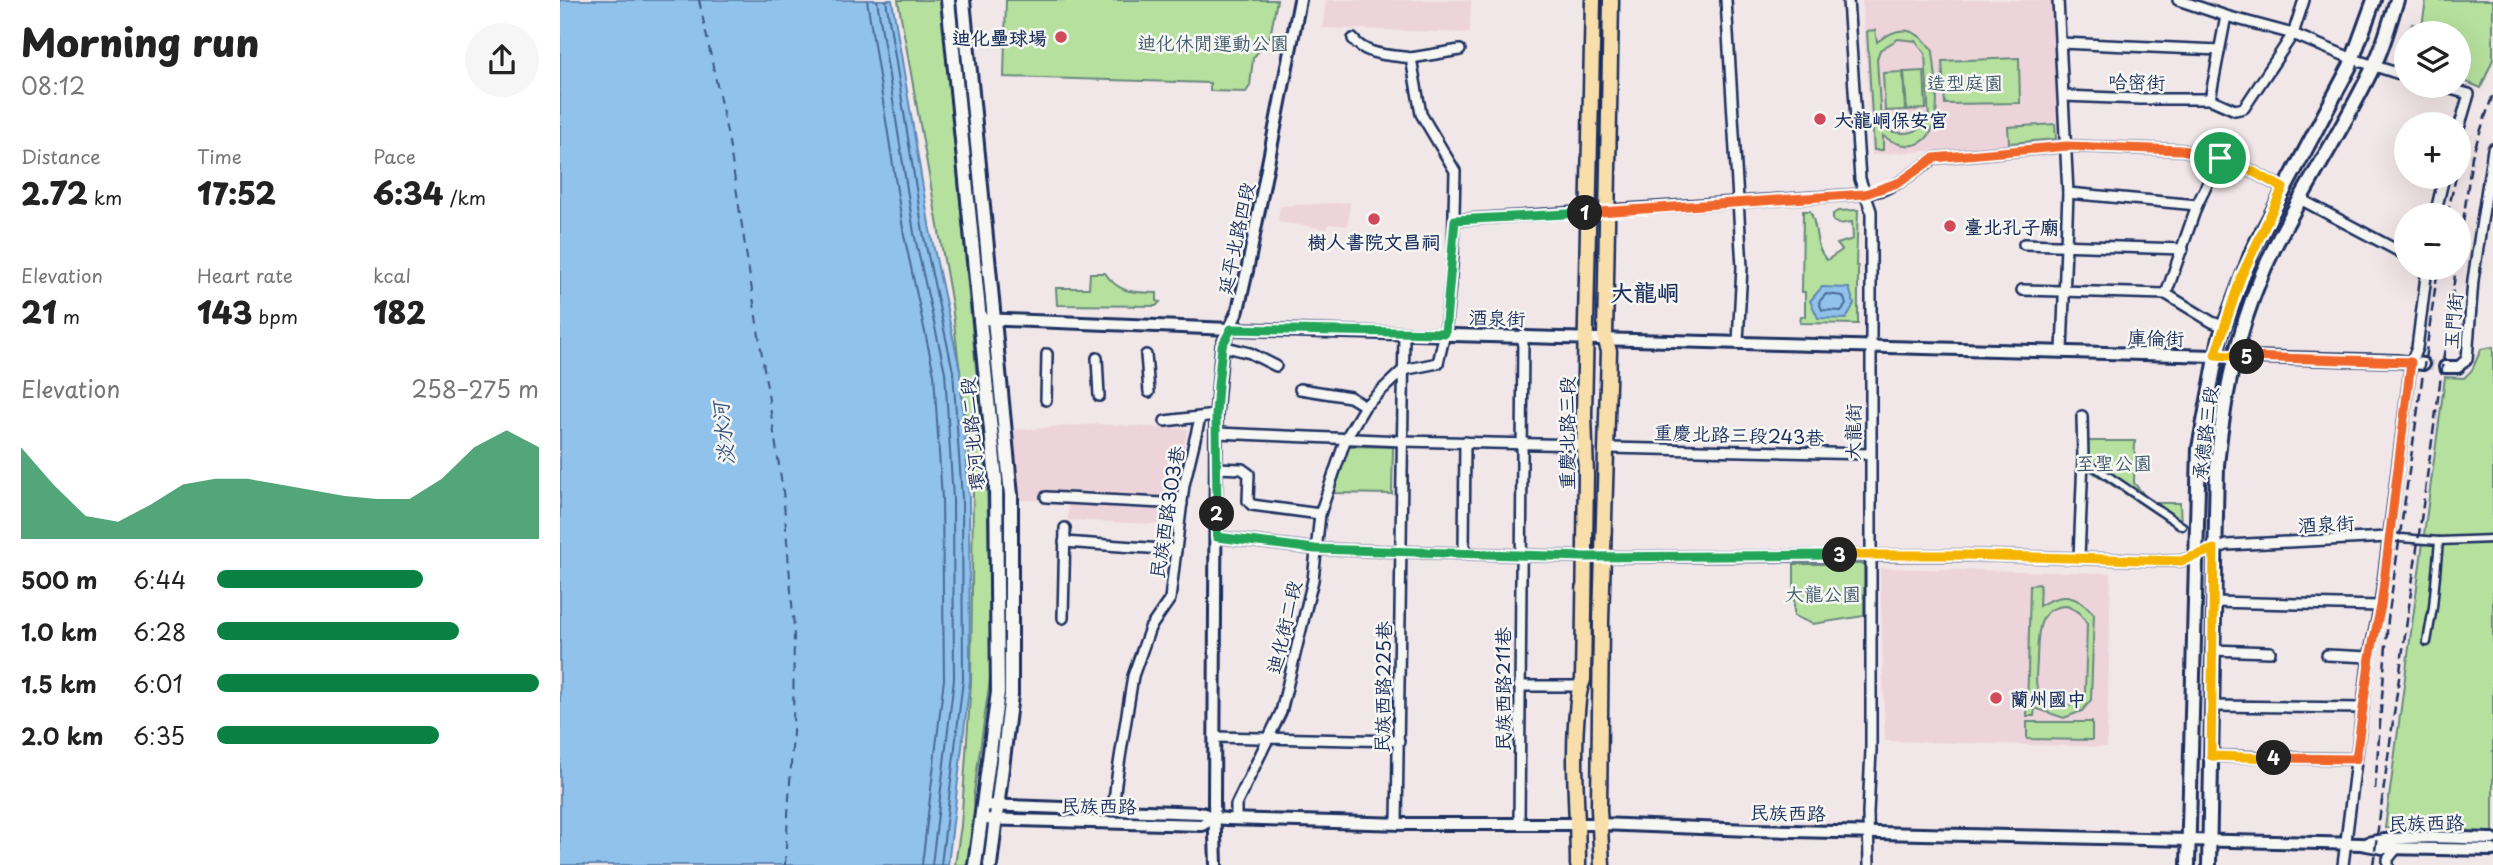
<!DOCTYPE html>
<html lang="en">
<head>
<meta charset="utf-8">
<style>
  :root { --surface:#fff; --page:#f6f6f6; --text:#222; --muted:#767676; --accent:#0b8043 }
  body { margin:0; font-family:"Playpen Sans","LXGW WenKai TC",sans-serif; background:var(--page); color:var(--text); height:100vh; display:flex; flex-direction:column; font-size:26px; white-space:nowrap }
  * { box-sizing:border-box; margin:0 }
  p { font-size:23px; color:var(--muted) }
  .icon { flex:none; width:38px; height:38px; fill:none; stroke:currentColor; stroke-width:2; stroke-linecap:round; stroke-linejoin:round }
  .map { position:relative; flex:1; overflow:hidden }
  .sheet { display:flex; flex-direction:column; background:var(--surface); width:560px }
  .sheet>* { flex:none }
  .controls { position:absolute; left:1834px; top:21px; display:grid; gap:14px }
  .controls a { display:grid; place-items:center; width:77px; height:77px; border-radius:50%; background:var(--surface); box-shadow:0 7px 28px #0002; font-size:35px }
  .pin { position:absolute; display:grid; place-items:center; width:60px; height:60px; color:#fff; margin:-30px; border:4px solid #fff; border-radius:50%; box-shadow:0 2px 7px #0007 }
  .km { position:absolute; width:35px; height:35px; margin:-18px; border-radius:50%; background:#222; color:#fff; font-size:19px; line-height:35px; text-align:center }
  .round { display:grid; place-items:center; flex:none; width:74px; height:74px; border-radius:37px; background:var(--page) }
  .headline { display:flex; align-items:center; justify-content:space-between; height:119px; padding:0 21px }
  h1 { font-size:38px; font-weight:800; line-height:52px }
  .metrics { display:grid; grid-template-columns:repeat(3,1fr); gap:10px; height:119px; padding:7px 21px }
  .metrics div { display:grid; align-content:center }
  .metrics b { font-size:30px; font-weight:800 }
  .metrics small { font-size:19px; font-weight:400 }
  .metrics p { font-size:19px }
  .chart { height:196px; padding:14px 21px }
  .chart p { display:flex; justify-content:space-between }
  .chart svg { width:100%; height:126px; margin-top:7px; fill:var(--accent); opacity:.7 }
  ul { padding:0 21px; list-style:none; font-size:23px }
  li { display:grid; grid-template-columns:112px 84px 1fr; align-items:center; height:52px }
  li i { height:18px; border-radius:9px; background:var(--accent) }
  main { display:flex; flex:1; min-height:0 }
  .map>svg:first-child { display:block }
</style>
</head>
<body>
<main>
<section class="sheet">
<div class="headline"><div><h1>Morning run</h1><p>08:12</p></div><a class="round"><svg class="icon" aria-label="share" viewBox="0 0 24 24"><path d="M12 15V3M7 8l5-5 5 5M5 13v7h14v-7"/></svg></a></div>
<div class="metrics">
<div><p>Distance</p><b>2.72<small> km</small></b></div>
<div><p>Time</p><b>17:52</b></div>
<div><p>Pace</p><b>6:34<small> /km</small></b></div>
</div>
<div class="metrics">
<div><p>Elevation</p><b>21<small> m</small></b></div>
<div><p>Heart rate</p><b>143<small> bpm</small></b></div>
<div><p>kcal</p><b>182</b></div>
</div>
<div class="chart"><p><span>Elevation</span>258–275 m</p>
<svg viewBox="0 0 160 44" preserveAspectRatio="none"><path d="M0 44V12L10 25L20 36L30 38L40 32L50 25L60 23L70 23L80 25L90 27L100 29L110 30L120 30L130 23L140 12L150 6L160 12V44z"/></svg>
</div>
<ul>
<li><b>500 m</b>6:44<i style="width:64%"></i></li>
<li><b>1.0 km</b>6:28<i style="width:75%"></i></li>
<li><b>1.5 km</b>6:01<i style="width:100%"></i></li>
<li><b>2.0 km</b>6:35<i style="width:69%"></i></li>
</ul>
</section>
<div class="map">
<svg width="1933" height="865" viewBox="0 0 1933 865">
  <rect width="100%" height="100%" fill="#f2e7e8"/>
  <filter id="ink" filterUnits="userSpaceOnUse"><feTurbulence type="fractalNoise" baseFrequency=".0143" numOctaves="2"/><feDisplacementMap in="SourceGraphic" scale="14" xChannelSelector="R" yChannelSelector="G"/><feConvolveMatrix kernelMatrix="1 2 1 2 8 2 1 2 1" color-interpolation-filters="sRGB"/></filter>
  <g filter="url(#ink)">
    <g fill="#edd4db">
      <path d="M766 0H911L910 33 762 28Z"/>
      <path d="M1302 0H1492L1501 141 1312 155Z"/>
      <path d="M790 202 788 226 768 224 767 229 718 222 720 206Z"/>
      <path d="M538 424 628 429 620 463 612 525 508 520V501L458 500 457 465 453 430Z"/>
      <path d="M1320 568 1551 573 1547 747 1325 741Z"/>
    </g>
    <g fill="#b6e09d" stroke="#68887e" stroke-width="2" fill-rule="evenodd">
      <path d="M338 0H381L427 485 432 665 414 792 415 831 412 865H395L401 826 411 682 413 487 392 305Z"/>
      <path d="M446 0H717L710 37 693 58 690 86 686 92 650 91V83L444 77Z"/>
      <path d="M1866 0H1933V59L1921 88 1899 79V33H1848L1852 24 1862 26Z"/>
      <path d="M1315 30 1317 42C1340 24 1356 27 1373 51 1375 76 1388 139 1353 145 1342 147 1332 142 1323 136V150H1314L1307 31ZM1338 39 1356 41 1365 54 1369 120C1357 134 1346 135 1328 131L1321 122 1317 59 1320 50Z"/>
      <path d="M1459 58 1460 103 1385 104 1382 61Z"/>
      <path d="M1364 71 1366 109 1347 110 1344 72Z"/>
      <path d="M1343 72 1345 110 1325 111 1323 73Z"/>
      <path d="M1495 124 1496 139 1449 143 1448 127Z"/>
      <path d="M1298 210 1296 266H1298V324L1240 323 1241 316H1245V292H1242L1243 211H1250C1259 228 1253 246 1267 260L1282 250 1277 244 1293 239 1292 222 1279 224 1273 221V214L1278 211Z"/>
      <path d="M530 273H545C559 294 574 292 597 293V301L600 302 596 306 497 305 496 288H529Z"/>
      <path d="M1933 347V833L1825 828 1885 377 1904 378 1912 370 1921 349Z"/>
      <path d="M1525 441H1575L1574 483 1591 503H1620L1621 527H1616L1526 468Z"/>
      <path d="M787 446 833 447 832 494 771 493Z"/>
      <path d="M1234 564H1304V616L1253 624 1234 616Z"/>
      <path d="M1480 584 1479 606C1502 592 1516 594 1534 614L1531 700 1522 711 1504 718 1475 708 1474 716H1467L1470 585ZM1507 606 1519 612 1527 624 1525 693C1512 710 1488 715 1478 691 1474 682 1477 669 1477 659 1478 635 1476 606 1507 606Z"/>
      <path d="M1467 722H1532V740L1467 739Z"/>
    </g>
    <g fill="#90c2ec" stroke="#6187b3" stroke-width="2">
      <path d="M0 0H332L370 230 400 370 409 498 410 680 388 865H0Z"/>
      <path d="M1262 287 1289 288 1294 304 1286 319 1258 318 1250 301Z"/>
    </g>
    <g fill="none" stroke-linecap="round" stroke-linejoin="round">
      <g stroke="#4a6a97" stroke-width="2">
        <path d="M307 0 344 235 374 374 382 499 384 679 362 865"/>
        <path d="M317 0 354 233 385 372 393 499 394 679 372 865"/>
        <path d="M326 0 363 232 393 371 402 498 403 680 381 865"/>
        <path d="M1266 294 1283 296 1286 304 1282 311 1262 310 1259 302Z"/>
      </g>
      <path stroke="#385482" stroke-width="2" stroke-dasharray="9 7" stroke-linecap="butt" d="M139 0 169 142 223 491 234 628 233 732 225 865"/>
      <path stroke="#c7c2cc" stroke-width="10" stroke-dasharray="10 5" stroke-linecap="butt" d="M1863 364 1885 367"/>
      <defs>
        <g id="pedestrian">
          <path d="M1523 459 1622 526"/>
          <path d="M1828 537 1879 541 1933 539"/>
          <path d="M1867 642 1873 607 1879 541"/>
        </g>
        <g id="minor">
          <path d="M1166 0 1182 267 1178 342"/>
          <path d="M1288 0 1300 179 1311 211V750L1308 813 1309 865"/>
          <path d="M1498 0 1508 193 1502 352"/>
          <path d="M1618 0 1666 16 1733 34 1793 59 1846 76"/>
          <path d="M1501 43 1659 50"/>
          <path d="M851 58 900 50"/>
          <path d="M1879 86 1909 94 1899 128"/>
          <path d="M1504 96 1580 99H1650L1675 110 1684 108 1733 34 1744 0"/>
          <path d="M1650 99 1666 16"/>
          <path d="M1508 193 1637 205"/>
          <path d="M1740 199 1846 255"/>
          <path d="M1875 215 1884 177"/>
          <path d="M895 220 1305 194 1323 190 1340 182 1375 158 1507 146 1622 150 1671 160 1723 188"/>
          <path d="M1464 244 1623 249"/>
          <path d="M1462 290 1606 294 1652 322 1663 326"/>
          <path d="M1606 294 1637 205 1660 158"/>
          <path d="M662 346 690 353 716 366"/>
          <path d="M586 355 589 392"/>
          <path d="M537 358 539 396"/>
          <path d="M1898 367 1907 359 1913 280 1933 149"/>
          <path d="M740 389 790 397 805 406"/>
          <path d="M486 400 487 354"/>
          <path d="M605 421 656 415"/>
          <path d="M657 433 842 441 1025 445"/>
          <path d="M1048 448 1310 454"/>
          <path d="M656 468 682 469 689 474 688 501 692 505 760 514"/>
          <path d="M486 497 622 504"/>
          <path d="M657 537 755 549 1025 557 1404 555 1621 561 1667 545 1828 537"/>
          <path d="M504 542 616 550"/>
          <path d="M904 553 905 442"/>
          <path d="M1519 558 1523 459 1522 416"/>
          <path d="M1653 602 1820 606"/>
          <path d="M503 618 505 528"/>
          <path d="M1651 650 1710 652"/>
          <path d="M1767 655 1809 657"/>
          <path d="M959 686H1020"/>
          <path d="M1651 706 1803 708"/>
          <path d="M654 737 839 741"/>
          <path d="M1651 756 1796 759"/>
          <path d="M553 811 556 783 573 676 590 628 610 599 624 485 640 418"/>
          <path d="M676 819V805L721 712 753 580 760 514 786 438 805 406 843 370 878 363 885 333 893 255 895 171 861 114 851 58C831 55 806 56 793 39"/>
          <path d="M837 824 844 333"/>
          <path d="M959 824 963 335"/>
          <path d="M1783 865 1809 657 1820 606 1851 362 1857 348 1867 268"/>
          <path d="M1828 865V859L1836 849"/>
        </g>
        <g id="tertiary">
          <path d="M421 319 671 329 1837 361 1863 364"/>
          <path d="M1885 367H1898"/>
          <path d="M423 805 642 813 654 818 667 819 845 824H1040L1190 830 1801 844 1823 848 1933 850"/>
          <path d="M421 819 642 825 654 818"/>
          <path d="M1807 843C1848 834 1891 838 1933 839"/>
          <path d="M656 865 654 803 656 415 662 346 678 310 687 271 740 0"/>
        </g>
        <g id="secondary">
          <path d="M388 0 436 480 438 692 415 865"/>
          <path d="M403 0 451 495V695L430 865"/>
          <path d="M1628 865 1639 448 1660 337 1693 249 1790 66 1814 0"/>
          <path d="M1649 865 1657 465C1664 389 1681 313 1716 244 1747 182 1787 124 1816 61 1825 42 1830 20 1837 0"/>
        </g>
        <g id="primary">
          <path d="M1018 865C1018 814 1012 763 1017 712 1018 701 1018 690 1023 680L1026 475 1024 414 1033 0"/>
          <path d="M1042 865 1039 809 1041 621 1049 351 1045 338 1051 0"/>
        </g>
      </defs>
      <use href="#pedestrian" stroke="#1b2f5e" stroke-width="11"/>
      <use href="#minor" stroke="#1b2f5e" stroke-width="14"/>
      <use href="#tertiary" stroke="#1b2f5e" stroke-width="16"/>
      <use href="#secondary" stroke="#1b2f5e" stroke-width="18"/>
      <use href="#primary" stroke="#1b2f5e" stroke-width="19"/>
      <use href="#pedestrian" stroke="#f6f6f2" stroke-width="6"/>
      <use href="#minor" stroke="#f6f6f2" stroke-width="9"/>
      <use href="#tertiary" stroke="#f6f6f2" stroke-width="10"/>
      <use href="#secondary" stroke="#f6f6f2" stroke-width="12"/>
      <use href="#primary" stroke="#f8deab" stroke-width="14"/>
      <g stroke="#1b2f5e" stroke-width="2.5" stroke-dasharray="10 5" stroke-linecap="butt">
        <path d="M1899 164 1909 136"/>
        <path d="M1887 215 1896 177"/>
        <path d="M1899 252 1912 156 1933 94"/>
        <path d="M1815 789 1828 619 1878 268"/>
        <path d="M1813 865 1896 268"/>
      </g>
    </g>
  </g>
  <g fill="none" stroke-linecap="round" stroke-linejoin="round" filter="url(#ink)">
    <defs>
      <path id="split-1" d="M1025 213 1305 194 1340 182 1374 158 1507 146 1622 150 1660 158"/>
      <path id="split-2" d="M657 514 656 415 658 386 662 346 671 329 885 333 895 220 1025 213"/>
      <path id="split-3" d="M657 514V537L755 549 1025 557 1280 555"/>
      <path id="split-4" d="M1280 555H1404L1621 561 1654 549 1651 756 1714 758"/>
      <path id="split-5" d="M1687 357 1851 362 1821 606 1810 657 1796 759 1714 758"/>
      <path id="split-6" d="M1660 158 1671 160 1723 188 1681 277 1655 355 1687 357"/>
    </defs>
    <use href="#split-1" stroke="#fff" stroke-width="14"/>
    <use href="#split-2" stroke="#fff" stroke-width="14"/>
    <use href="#split-3" stroke="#fff" stroke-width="14"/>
    <use href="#split-4" stroke="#fff" stroke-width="14"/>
    <use href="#split-5" stroke="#fff" stroke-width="14"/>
    <use href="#split-6" stroke="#fff" stroke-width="14"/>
    <use href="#split-1" stroke="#f0652b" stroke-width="9"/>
    <use href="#split-2" stroke="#22a559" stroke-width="9"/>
    <use href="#split-3" stroke="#22a559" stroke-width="9"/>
    <use href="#split-4" stroke="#f5b400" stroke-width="9"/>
    <use href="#split-5" stroke="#f0652b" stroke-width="9"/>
    <use href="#split-6" stroke="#f5b400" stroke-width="9"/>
  </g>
  <g fill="#d1495b" stroke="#f6f6f2" stroke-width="2.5">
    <circle cx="501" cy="37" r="7"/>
    <circle cx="1260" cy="119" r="7"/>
    <circle cx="814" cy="219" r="7"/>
    <circle cx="1390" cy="226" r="7"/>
    <circle cx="1436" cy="698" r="7"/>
  </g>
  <g text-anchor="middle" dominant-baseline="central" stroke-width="5" stroke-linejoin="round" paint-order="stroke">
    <g font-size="19" font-weight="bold" fill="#1b2f5e" stroke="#f6f6f2" text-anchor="start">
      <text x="487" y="37" text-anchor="end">迪化壘球場</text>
      <text x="1274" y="119">大龍峒保安宮</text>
      <text x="1404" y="226">臺北孔子廟</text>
      <text x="814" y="241" text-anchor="middle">樹人書院文昌祠</text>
      <text x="1450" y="698">蘭州國中</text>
    </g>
    <g font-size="19" fill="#425b6e" stroke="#f6f6f2">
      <text x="653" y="42">迪化休閒運動公園</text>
      <text x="1405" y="82">造型庭園</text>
      <text x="1554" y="462">至聖公園</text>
      <text x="1263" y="593">大龍公園</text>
    </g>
    <g font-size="19" fill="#1b2f5e" stroke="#f6f6f2">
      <text transform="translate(1577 81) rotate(1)">哈密街</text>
      <text transform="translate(675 238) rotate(-78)">延平北路四段</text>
      <text transform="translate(937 317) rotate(2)">酒泉街</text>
      <text transform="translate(1892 321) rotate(-85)">玉門街</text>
      <text transform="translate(1596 337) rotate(1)">庫倫街</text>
      <text transform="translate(1292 432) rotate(-90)">大龍街</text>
      <text transform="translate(1006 433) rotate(-90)">重慶北路三段</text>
      <text transform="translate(1644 433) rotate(-83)">承德路三段</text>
      <text transform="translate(411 434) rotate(-95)">環河北路二段</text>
      <text transform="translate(1179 434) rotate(2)">重慶北路三段243巷</text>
      <text transform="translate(606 512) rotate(-81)">民族西路303巷</text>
      <text transform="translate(1766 523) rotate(-3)">酒泉街</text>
      <text transform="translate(723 627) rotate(-77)">迪化街二段</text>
      <text transform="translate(822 687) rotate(-89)">民族西路225巷</text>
      <text transform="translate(942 689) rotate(-90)">民族西路211巷</text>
      <text transform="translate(539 805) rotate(1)">民族西路</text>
      <text transform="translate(1228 812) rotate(1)">民族西路</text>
      <text transform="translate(1866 822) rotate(-1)">民族西路</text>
    </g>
    <g font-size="21" font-style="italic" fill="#385482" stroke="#f6f6f2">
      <text transform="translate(162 434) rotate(-96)">淡水河</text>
    </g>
    <g font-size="23" font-weight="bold" fill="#1b2f5e" stroke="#f6f6f2">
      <text x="1085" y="291">大龍峒</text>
    </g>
  </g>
</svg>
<div class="controls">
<a><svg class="icon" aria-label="layers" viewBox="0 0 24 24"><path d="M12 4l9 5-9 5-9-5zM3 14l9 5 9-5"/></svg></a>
<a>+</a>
<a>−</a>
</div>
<div class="pin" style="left:1660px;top:158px;background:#1e9e55"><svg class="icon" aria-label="arrive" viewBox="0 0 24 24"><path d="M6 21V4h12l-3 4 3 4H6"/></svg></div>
<b class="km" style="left:1025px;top:213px">1</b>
<b class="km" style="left:657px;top:514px">2</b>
<b class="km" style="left:1280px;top:555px">3</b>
<b class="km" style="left:1714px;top:758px">4</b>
<b class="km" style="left:1687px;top:357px">5</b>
</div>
</main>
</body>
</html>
